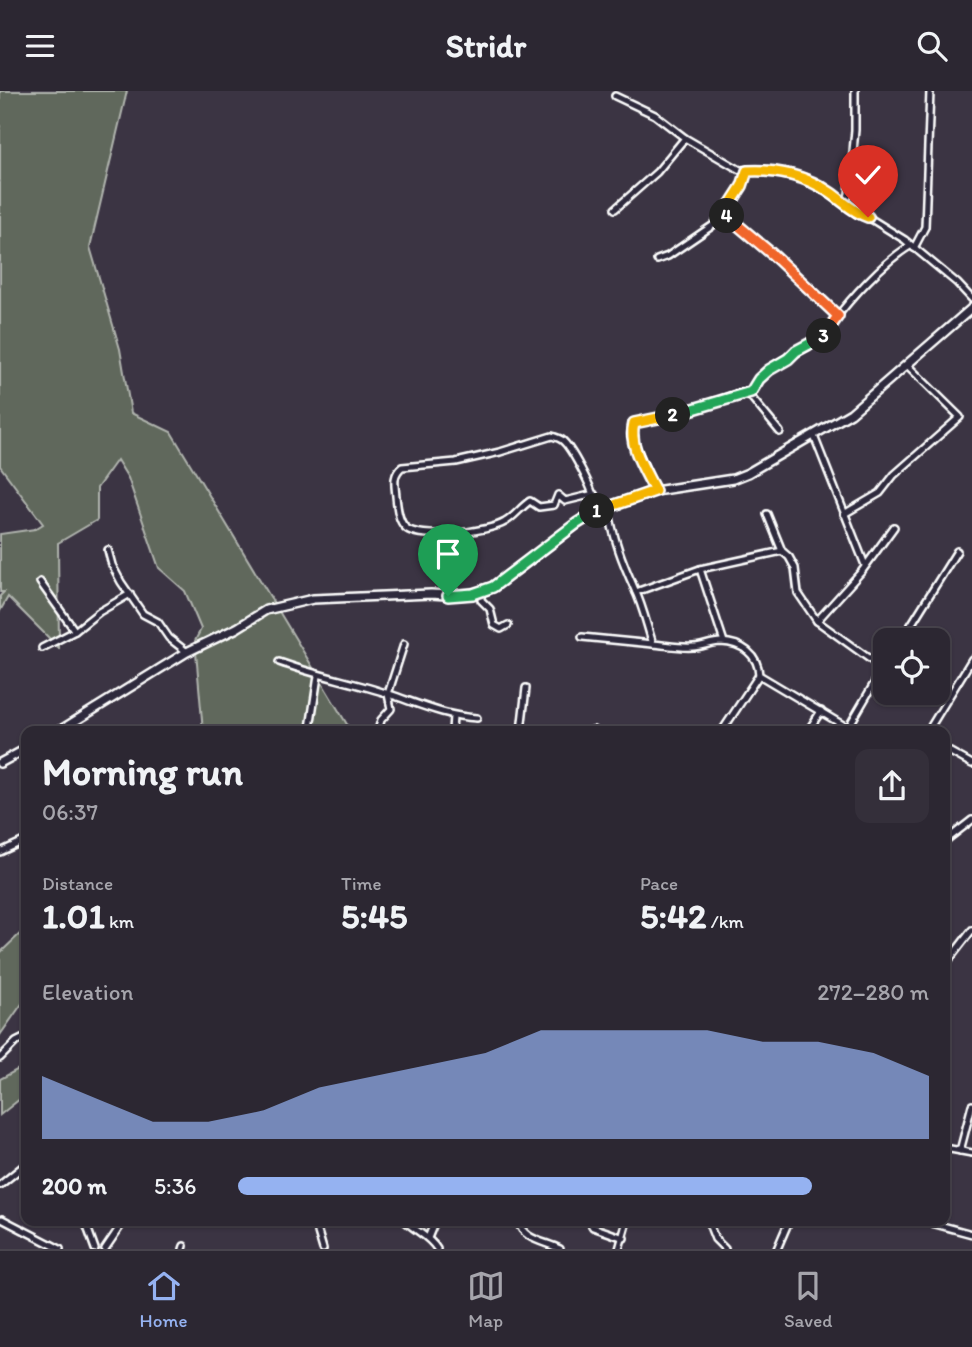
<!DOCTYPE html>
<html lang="en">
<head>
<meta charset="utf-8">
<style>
  :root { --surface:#2c2732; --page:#342f3a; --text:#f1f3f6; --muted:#a6a5ac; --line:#48444d; --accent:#95b2f1 }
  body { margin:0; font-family:Itim,sans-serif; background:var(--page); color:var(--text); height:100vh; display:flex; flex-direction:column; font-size:26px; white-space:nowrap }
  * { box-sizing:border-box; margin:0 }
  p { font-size:23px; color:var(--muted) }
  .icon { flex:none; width:38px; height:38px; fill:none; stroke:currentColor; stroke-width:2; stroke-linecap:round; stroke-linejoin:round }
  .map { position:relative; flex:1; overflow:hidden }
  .drawer { position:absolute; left:21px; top:635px; width:929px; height:500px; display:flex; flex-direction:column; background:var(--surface); border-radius:14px; box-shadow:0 2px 5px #0004,0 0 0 2px var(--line) }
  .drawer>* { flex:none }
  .buttons { position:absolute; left:873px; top:537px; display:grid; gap:14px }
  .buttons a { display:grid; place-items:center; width:77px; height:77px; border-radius:14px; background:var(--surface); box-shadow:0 2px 5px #0004,0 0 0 2px var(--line); font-size:35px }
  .pin { position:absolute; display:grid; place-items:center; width:60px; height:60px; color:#fff; margin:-72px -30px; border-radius:50% 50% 50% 0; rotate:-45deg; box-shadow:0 0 7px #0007 }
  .pin .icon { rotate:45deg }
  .km { position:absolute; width:35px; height:35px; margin:-18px; border-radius:50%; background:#222; color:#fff; font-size:19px; line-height:35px; text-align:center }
  .round { display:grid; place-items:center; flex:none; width:74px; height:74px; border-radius:14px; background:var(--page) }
  .headline { display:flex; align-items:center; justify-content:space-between; height:119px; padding:0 21px }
  h1 { font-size:38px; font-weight:700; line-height:52px }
  .metrics { display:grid; grid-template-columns:repeat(3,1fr); gap:10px; height:119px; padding:7px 21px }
  .metrics div { display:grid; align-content:center }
  .metrics b { font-size:35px; font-weight:700 }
  .metrics small { font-size:19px; font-weight:400 }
  .metrics p { font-size:19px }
  .chart { height:196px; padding:14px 21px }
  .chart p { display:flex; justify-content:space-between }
  .chart svg { width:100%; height:126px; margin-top:7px; fill:var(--accent); opacity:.7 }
  ul { padding:0 21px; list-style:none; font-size:23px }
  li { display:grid; grid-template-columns:112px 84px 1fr; align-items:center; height:52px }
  li i { height:18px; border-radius:9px; background:var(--accent) }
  header { display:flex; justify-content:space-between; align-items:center; height:91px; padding:0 21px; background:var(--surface); font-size:32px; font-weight:700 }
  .dock { display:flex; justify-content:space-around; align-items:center; height:98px; border-top:2px solid var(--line); background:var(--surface); font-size:19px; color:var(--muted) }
  .dock a { display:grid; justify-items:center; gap:4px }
  .dock .current { color:var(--accent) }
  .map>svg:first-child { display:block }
</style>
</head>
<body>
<header><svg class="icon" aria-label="menu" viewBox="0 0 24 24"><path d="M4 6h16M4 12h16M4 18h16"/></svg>Stridr<svg class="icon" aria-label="search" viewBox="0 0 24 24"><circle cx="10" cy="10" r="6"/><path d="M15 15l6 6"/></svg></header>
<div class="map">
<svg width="972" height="1158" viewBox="0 0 972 1158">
  <rect width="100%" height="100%" fill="#3b3443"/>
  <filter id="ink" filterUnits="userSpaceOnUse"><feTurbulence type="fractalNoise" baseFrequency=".0143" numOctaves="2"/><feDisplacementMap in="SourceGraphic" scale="14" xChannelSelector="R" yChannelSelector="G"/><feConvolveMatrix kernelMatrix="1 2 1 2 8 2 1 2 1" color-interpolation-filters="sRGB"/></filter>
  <g filter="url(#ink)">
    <g fill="#60685c" stroke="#b0b4ae" stroke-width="2">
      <path d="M0 0H127L90 156 120 258 131 322 171 341 351 640H203L195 550 201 538 185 500 159 477 128 387 117 369 97 397V429L58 452 59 557 8 506 0 520V505L4 501H0V443L35 438 43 433 0 375Z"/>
      <path d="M26 837V907L0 944V862Z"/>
      <path d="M26 974V1003L0 1024V988Z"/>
    </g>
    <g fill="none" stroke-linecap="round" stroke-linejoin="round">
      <defs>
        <g id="street">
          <path d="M615 5 655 24 685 47 740 79H759L804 87 819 95 857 123 868 126 905 149 957 192 972 208"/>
          <path d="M845 113 849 103 855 39V0"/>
          <path d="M615 118 657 81 685 47"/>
          <path d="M724 123 772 163 838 225"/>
          <path d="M914 157 925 136 930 0"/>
          <path d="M657 169 668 165 712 135 724 123 742 95 747 80"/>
          <path d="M780 341 751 306C751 281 801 260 819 249 826 245 828 238 832 232 851 207 883 171 910 155"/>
          <path d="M814 345 865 474"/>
          <path d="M655 400 631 344 634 332 681 323 736 303 751 301"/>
          <path d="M594 403 565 410 558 404 554 414 539 416 530 410C521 416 514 426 505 431 489 441 418 450 405 436 398 429 397 415 396 405 395 394 392 384 402 376L456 371 500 361 552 345C555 346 559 347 562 349 571 356 593 398 594 409L608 415C613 447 622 470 635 499 643 516 647 535 653 553 666 554 680 557 693 556 702 556 711 551 721 551 742 552 758 563 759 584L853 640"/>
          <path d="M767 423 782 460 789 466 795 477 798 502 817 530 882 577"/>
          <path d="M844 423 880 402 894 384 960 326 907 274"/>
          <path d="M108 459 112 474 121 491 143 523 158 531 169 547 187 561"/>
          <path d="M700 478 724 551"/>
          <path d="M40 491 75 540"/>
          <path d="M481 501V509L490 518 494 534 501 538 508 534"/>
          <path d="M636 501 700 478 782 460"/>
          <path d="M817 530 862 480 894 436"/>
          <path d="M582 546 653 553"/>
          <path d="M901 550 957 460"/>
          <path d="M42 557 75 540 99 521 130 503"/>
          <path d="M279 571C315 584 352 591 389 603 419 613 445 625 477 627"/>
          <path d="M310 637 318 585"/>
          <path d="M848 637 886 572"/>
          <path d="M378 640 381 629 391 618 388 603 404 553"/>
          <path d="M452 640 453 625"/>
          <path d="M521 640 526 597"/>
          <path d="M592 640 593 639"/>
          <path d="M722 640 759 584"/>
          <path d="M808 640 821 620"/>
          <path d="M928 640 972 568"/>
          <path d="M945 658 972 673"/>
          <path d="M945 750 972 729"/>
          <path d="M0 761 26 749"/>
          <path d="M945 874 972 839"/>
          <path d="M0 967 16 951 26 946"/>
          <path d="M945 1057 972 1062"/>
          <path d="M960 1060 972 1014"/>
          <path d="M0 1094 26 1073"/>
          <path d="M2 1128 60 1158"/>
          <path d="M85 1130 95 1158"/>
          <path d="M319 1130 318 1141 323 1158"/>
          <path d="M405 1130C416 1140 430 1146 437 1158"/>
          <path d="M518 1130C523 1149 544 1150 560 1158"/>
          <path d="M589 1130 593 1136 624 1147"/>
          <path d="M708 1130 715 1148 725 1158"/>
          <path d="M924 1130 972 1143"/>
          <path d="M428 1147 435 1130"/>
          <path d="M105 1158 124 1130"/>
          <path d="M183 1158 184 1155"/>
          <path d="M619 1158 627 1130"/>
          <path d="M777 1158 789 1130"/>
        </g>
        <g id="secondary">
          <path d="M59 640 187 561 237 537 266 519 313 508 431 503C453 505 473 505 493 496L590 423 655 400 733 388 748 382 851 322 972 217"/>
          <path d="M0 672 26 658"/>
        </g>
      </defs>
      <use href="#street" stroke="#fff" stroke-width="10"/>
      <use href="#secondary" stroke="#fff" stroke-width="12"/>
      <use href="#street" stroke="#2f2a3d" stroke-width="5"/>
      <use href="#secondary" stroke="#2f2a3d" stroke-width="7"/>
    </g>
  </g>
  <g fill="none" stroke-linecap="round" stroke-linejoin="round" filter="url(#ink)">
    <defs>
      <path id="split-1" d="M448 505 473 503 493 496 576 433 597 420"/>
      <path id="split-2" d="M597 420 655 400C645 379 628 355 634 332L673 324"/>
      <path id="split-3" d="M673 324 751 301 759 288 769 279 788 268 796 260 824 245"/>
      <path id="split-4" d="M727 125 772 163 838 225 824 245"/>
      <path id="split-5" d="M727 125 724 123 742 95 747 80C776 78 807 85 831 102 844 111 853 121 868 126"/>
    </defs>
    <use href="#split-1" stroke="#fff" stroke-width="14"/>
    <use href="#split-2" stroke="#fff" stroke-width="14"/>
    <use href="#split-3" stroke="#fff" stroke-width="14"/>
    <use href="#split-4" stroke="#fff" stroke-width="14"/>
    <use href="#split-5" stroke="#fff" stroke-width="14"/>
    <use href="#split-1" stroke="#22a559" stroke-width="9"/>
    <use href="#split-2" stroke="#f5b400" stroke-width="9"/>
    <use href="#split-3" stroke="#22a559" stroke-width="9"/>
    <use href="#split-4" stroke="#f0652b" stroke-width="9"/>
    <use href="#split-5" stroke="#f5b400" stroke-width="9"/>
  </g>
</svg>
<div class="buttons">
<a><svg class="icon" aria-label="locate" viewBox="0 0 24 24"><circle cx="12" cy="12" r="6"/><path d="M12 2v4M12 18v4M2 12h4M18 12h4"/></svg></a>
</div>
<div class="pin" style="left:448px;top:505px;background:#1e9e55"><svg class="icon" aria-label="arrive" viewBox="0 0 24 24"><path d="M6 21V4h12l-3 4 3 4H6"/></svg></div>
<div class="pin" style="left:868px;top:126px;background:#d93025"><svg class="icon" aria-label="check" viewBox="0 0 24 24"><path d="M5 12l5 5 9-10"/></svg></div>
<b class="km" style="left:597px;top:420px">1</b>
<b class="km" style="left:673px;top:324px">2</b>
<b class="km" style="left:824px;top:245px">3</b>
<b class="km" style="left:727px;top:125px">4</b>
<section class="drawer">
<div class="headline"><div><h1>Morning run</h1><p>06:37</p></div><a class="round"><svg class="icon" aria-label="share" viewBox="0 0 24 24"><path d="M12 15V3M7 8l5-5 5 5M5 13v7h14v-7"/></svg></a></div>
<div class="metrics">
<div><p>Distance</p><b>1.01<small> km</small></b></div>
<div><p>Time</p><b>5:45</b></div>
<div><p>Pace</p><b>5:42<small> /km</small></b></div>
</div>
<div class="chart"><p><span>Elevation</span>272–280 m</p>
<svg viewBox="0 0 160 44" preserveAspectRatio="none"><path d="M0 44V22L10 30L20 38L30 38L40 34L50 26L60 22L70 18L80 14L90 6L100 6L110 6L120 6L130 10L140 10L150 14L160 22V44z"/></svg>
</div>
<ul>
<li><b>200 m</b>5:36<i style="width:83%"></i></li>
</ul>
</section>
</div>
<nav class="dock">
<a class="current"><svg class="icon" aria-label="home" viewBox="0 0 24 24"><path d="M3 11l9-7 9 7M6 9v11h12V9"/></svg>Home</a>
<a><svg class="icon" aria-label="map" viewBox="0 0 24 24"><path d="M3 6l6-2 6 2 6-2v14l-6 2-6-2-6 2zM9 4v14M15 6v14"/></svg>Map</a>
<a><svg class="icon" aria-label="saved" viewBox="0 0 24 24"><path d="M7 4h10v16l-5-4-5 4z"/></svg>Saved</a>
</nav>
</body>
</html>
